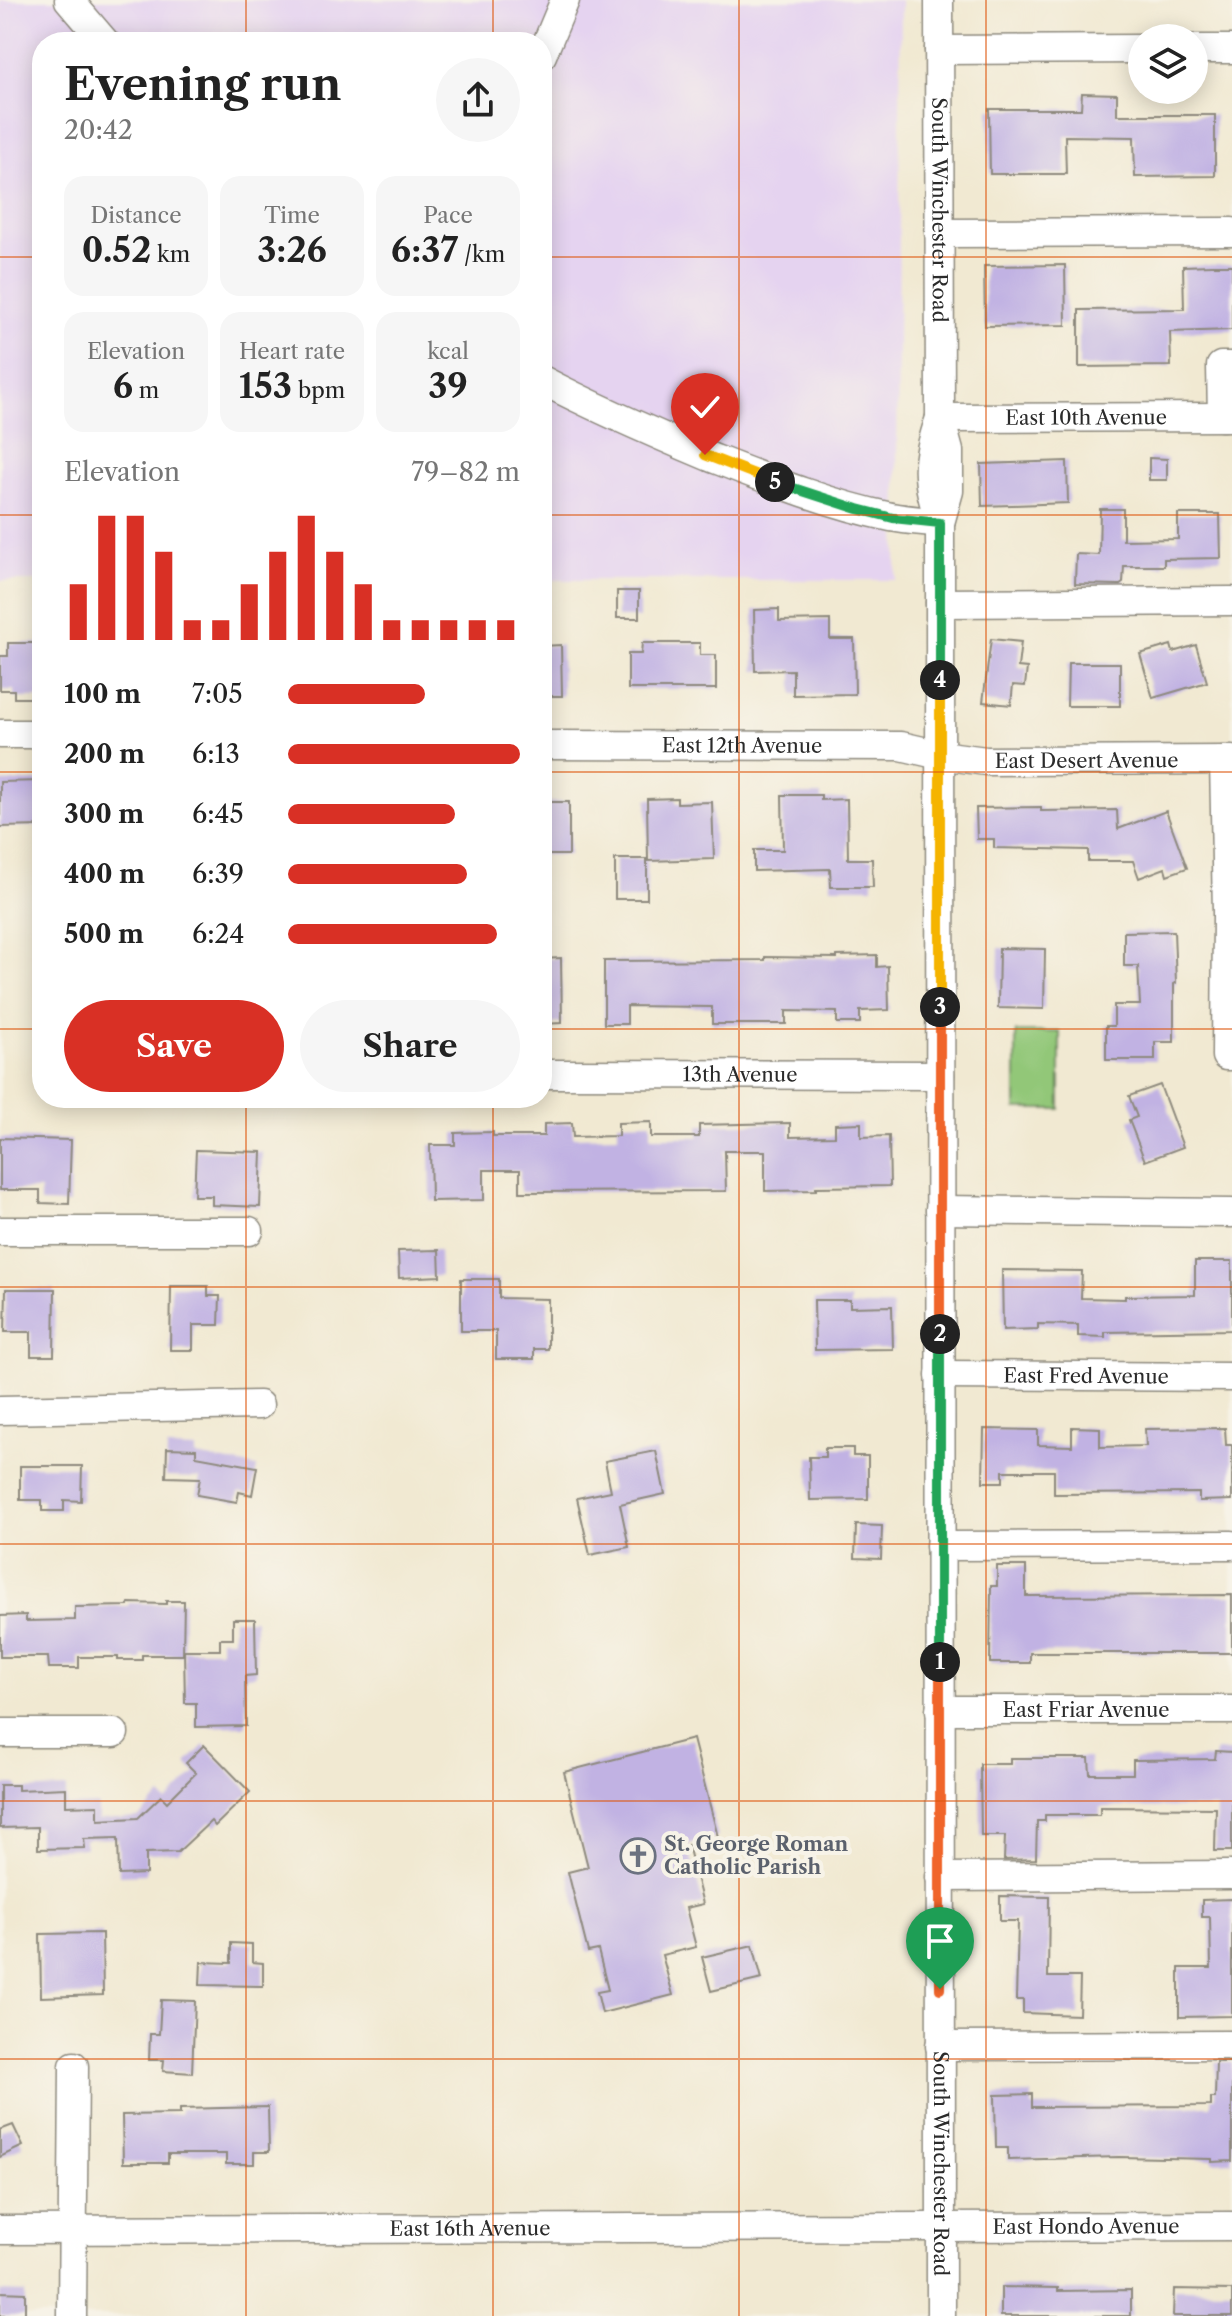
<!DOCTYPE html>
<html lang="en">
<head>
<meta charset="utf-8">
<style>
  :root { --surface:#fff; --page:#f6f6f6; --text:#222; --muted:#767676; --accent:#d93025 }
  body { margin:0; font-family:"Libre Caslon Text",serif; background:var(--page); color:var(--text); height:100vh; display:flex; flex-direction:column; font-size:30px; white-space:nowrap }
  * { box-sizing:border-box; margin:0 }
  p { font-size:26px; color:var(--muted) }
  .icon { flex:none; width:44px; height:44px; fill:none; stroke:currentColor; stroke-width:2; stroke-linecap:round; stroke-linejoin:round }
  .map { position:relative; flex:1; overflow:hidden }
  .details { position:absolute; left:32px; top:32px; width:520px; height:1076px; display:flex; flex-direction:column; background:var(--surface); border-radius:32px; box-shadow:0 4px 20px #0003 }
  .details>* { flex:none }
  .tools { position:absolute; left:1128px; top:24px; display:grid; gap:16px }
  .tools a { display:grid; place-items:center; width:80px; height:80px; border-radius:50%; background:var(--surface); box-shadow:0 4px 20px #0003; font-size:40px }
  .pin { position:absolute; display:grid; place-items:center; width:68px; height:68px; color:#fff; margin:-82px -34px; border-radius:50% 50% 50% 0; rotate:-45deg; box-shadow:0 0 8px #0007 }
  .pin .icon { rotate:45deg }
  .km { position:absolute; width:40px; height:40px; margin:-20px; border-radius:50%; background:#222; color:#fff; font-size:22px; line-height:40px; text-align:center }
  .round { display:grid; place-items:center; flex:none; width:84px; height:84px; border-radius:42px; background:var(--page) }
  .overview { display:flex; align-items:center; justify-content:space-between; height:136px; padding:0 32px }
  h1 { font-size:44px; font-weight:700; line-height:60px }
  .metrics { display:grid; grid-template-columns:repeat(3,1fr); gap:12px; height:136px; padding:8px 32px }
  .metrics div { display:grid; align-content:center; border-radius:20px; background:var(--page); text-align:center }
  .metrics b { font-size:34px; font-weight:700 }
  .metrics small { font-size:22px; font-weight:400 }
  .metrics p { font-size:22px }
  .chart { height:224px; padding:16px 32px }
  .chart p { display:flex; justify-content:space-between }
  .chart svg { width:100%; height:144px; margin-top:8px; stroke:var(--accent); stroke-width:6 }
  .primary-button { display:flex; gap:16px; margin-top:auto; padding:16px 32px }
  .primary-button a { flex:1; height:92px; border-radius:48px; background:var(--accent); color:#fff; font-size:32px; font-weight:700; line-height:92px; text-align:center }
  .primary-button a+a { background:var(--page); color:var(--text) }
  ul { padding:0 32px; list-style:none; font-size:26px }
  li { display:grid; grid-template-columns:128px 96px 1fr; align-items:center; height:60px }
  li i { height:20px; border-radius:10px; background:var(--accent) }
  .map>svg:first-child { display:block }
</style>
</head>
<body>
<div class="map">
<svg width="1232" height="2316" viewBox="0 0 1232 2316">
  <rect width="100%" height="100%" fill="#f7f3e8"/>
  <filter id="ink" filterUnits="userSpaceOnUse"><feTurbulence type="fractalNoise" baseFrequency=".0125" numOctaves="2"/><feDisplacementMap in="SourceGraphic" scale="16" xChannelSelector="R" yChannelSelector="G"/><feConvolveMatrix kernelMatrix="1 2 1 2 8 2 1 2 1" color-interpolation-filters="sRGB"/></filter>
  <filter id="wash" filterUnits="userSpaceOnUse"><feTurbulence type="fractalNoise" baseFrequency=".006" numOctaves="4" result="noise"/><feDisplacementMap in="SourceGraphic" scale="32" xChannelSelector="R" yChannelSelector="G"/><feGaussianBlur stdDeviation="1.8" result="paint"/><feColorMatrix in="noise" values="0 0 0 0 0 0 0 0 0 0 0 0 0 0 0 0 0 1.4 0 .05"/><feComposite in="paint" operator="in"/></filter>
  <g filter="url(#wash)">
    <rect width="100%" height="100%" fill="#f1e9d2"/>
    <path fill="#e5d3f0" d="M0 0H901L896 580H542V42H42V581H0Z"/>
    <rect fill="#92c778" stroke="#5e7952" stroke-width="2" x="1016" y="1032" width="44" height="77"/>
    <g id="blocks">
      <g fill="#c1b2e3">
        <path d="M1082 93 1117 94V115H1215V176L1135 177 1134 137 1065 136 1066 174H990L989 109H1081Z"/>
        <path d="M1065 265 1066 325 985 326 984 266Z"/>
        <path d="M1212 265H1232V330L1170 332 1171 366 1079 367V310L1184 309 1183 266Z"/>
        <path d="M1149 458 1167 459V480H1149Z"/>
        <path d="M1067 461 1068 503 982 506 981 464Z"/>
        <path d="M1100 509H1123V540L1178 539V514H1220L1221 558 1164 559V566H1124L1123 583 1120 585 1075 584 1076 554 1099 555Z"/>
        <rect x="617" y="591" width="22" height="27"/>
        <path d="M779 609V621L830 620V639H854L855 694 793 695V670L755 671 754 610Z"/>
        <path d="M991 639 1021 642 1018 667 1027 668 1025 686 1013 685 1011 705 983 702Z"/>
        <path d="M8 643H42V698H14V690H0V656H8Z"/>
        <path d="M642 643H700V655H716V689H628V654H641Z"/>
        <path d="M561 645 562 696H542V646Z"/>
        <path d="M1171 645 1173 652 1196 645 1207 682 1153 698 1140 654Z"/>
        <path d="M1068 663H1120V706H1067Z"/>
        <path d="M42 781V826L0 827V782Z"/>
        <path d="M782 795H821V800L847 799 848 859H872L873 887H831L830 869 754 871V850H783Z"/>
        <path d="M677 798V803L712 802 714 859 648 861 647 799Z"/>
        <rect x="542" y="802" width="27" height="53"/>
        <path d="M1041 807V811L1117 810 1118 829 1166 811 1187 868 1167 875 1165 868 1139 878 1133 861H1088V850L994 848V839H977L976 808Z"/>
        <rect x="615" y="859" width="32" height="40"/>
        <path d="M1174 931 1176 983 1174 984V1042H1155V1060H1106V1026H1114V1005H1140L1138 966H1124V932Z"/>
        <path d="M999 948 1045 949 1044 1009 998 1008Z"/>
        <path d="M877 955V967L888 966 889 1010 860 1011V1023H837V1012L786 1011V1024H712V1007L627 1006V1024H604V961L765 960V957L837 958V956Z"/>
        <path d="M561 958 562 1023 542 1024V959Z"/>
        <path d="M1160 1085 1183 1147 1145 1161 1129 1120 1137 1117 1129 1096Z"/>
        <path d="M651 1122V1137H699V1125L790 1123V1137L835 1136V1124L861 1123V1137L889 1136 890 1186 816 1187V1190L765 1191V1151H725L726 1191 520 1192V1170H484V1200L431 1201 430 1145H455V1133L493 1132V1136H544V1124L572 1123 573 1137 618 1136V1123Z"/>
        <path d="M0 1138 71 1140 69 1204 40 1203V1190H0Z"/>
        <path d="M196 1150 262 1152 260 1207 212 1205V1196H194Z"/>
        <path d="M439 1250 440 1276 399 1278 398 1251Z"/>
        <path d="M1195 1261H1232V1330L1105 1332V1337L1078 1336V1325L1038 1324V1329L1003 1330 1002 1270 1082 1271 1081 1298 1125 1299V1296L1195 1295Z"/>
        <path d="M461 1279H499V1298L548 1299V1349H534V1359H496V1331H461Z"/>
        <path d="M171 1286H208V1296H220L219 1325H193V1350H170Z"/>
        <path d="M6 1289H55L54 1356H31V1332H5Z"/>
        <path d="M814 1300H850V1307L892 1306 893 1349 815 1350Z"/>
        <path d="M1072 1427 1100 1428V1447L1146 1446 1145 1429 1225 1428 1226 1445H1232V1500L1199 1501V1493L1054 1494V1471H1003V1482H983L984 1429 1038 1430V1445L1072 1446Z"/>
        <path d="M167 1448 196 1449V1456L257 1467 252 1495 239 1492 237 1502 197 1495 200 1478 166 1477Z"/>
        <path d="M825 1448H853V1456H868V1499L810 1500 809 1457H825Z"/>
        <path d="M656 1451 665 1494 620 1504 629 1547 590 1555 577 1498 611 1491 605 1461Z"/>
        <path d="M20 1466H82L81 1501 64 1500V1511H42V1500H20Z"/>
        <path d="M856 1525 882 1526 881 1559 855 1558Z"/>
        <path d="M997 1566H1026V1596L1232 1595V1653H1030V1663H990L991 1586H997Z"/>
        <path d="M166 1601H184L183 1655H142V1660H118V1657H79V1668H49L48 1657H0V1616L26 1615V1621L75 1620V1607L128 1606 129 1603 166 1604Z"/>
        <path d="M233 1619H255L256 1675 245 1676 246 1726 196 1727V1703H185L184 1650H220V1639H233Z"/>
        <path d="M693 1739 718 1837 688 1845 703 1904 686 1908 696 1947 662 1955 673 1995 602 2013 597 1992 608 1990 598 1950 588 1952 568 1872 588 1867 564 1772Z"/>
        <path d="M204 1745 250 1792 215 1826 211 1821 178 1852 146 1853V1874L119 1875 118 1838 84 1839 85 1848 38 1849V1827L0 1828V1785H18V1790L66 1788V1806L98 1805V1820L138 1818 161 1796 167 1802 196 1773 186 1763Z"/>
        <path d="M1216 1751 1232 1752V1851H1215L1216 1808 1100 1807V1815H1045V1821H1037L1036 1859 1004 1860 1005 1836H981L980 1764H1010V1758H1089L1090 1774H1133V1760L1215 1759Z"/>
        <path d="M1000 1896 1049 1897 1048 1977H1080L1079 2015 1023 2013V2000H1016L1018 1921H1000Z"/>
        <path d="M1232 1899V2016L1179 2017V1968H1211L1210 1917H1202V1900Z"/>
        <path d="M102 1933 103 1995 41 1997 40 1934Z"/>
        <path d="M231 1943 252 1944V1962L263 1963V1986L200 1985 201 1962 231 1963Z"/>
        <path d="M753 1945 762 1979 711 1991 702 1957Z"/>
        <path d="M161 2000 195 2001 192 2073 163 2071 164 2060H149L150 2034H159Z"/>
        <path d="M1216 2062H1232V2161L1212 2162V2159L1119 2157 1008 2160V2148H996L995 2095 1032 2094V2107L1211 2106V2098H1215Z"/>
        <path d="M268 2107 269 2152H254V2164H226V2154H168V2163H123L122 2115 180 2114V2109Z"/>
        <path d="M13 2125 23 2146 0 2157V2130Z"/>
        <path d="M1001 2287 1058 2288V2291L1131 2290V2316H1001Z"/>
        <path d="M1174 2289 1232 2290V2316H1173Z"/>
        <path d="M0 2292 25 2293V2316H0Z"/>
      </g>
    </g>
  </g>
  <g filter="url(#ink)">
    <use href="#blocks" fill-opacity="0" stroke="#8e8a7e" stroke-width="2"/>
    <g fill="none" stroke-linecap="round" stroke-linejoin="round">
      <defs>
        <g id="minor">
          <path d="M69 0 105 42"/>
          <path id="s1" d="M939 0 940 418 949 451V491L940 523 941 2316"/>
          <path d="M1194 49H1232"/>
          <path d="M939 50 1142 49"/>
          <path d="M542 55 565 0"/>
          <path d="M939 233 1232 232"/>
          <path d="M542 380C597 409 653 433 710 457 769 480 829 504 891 517 907 520 924 521 940 523"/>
          <path d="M1222 417 1221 366H1232"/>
          <path id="s2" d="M940 418 1232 417"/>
          <path d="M940 418C924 464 926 478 940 523"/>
          <path d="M940 603 1232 601"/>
          <path d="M0 734H42"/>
          <path id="s3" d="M542 745 901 746 940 755 986 761 1232 760"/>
          <path d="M1224 760 1227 913 1226 1056H1232"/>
          <path id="s4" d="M542 1074 940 1075"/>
          <path d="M940 1210 1232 1213"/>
          <path d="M0 1231H249"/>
          <path id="s5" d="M940 1375 1232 1377"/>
          <path d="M0 1410 259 1405"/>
          <path d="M940 1546 1232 1545"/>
          <path id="s6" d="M940 1710H1232"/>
          <path d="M0 1733H114"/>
          <path d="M940 1877 1232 1875"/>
          <path d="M940 2046 1232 2045"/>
          <path id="s7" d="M0 2230 1232 2226"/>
          <path d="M72 2316 74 2066"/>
        </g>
      </defs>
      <use href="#minor" stroke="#8e8a7e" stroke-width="31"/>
      <use href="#minor" stroke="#fff" stroke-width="28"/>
    </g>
  </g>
  <g fill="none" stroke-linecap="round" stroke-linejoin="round" filter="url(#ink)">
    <defs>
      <path id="split-1" d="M940 1662V1989"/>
      <path id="split-2" d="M940 1334V1662"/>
      <path id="split-3" d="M940 1007V1334"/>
      <path id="split-4" d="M940 680V1007"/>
      <path id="split-5" d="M775 482 858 509 893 518 940 523V680"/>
      <path id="split-6" d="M705 455 775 482"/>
    </defs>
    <use href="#split-1" stroke="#fff" stroke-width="16"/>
    <use href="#split-2" stroke="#fff" stroke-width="16"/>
    <use href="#split-3" stroke="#fff" stroke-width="16"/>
    <use href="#split-4" stroke="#fff" stroke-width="16"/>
    <use href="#split-5" stroke="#fff" stroke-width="16"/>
    <use href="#split-6" stroke="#fff" stroke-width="16"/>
    <use href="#split-1" stroke="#f0652b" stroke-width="10"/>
    <use href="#split-2" stroke="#22a559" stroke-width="10"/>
    <use href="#split-3" stroke="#f0652b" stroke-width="10"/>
    <use href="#split-4" stroke="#f5b400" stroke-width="10"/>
    <use href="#split-5" stroke="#22a559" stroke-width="10"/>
    <use href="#split-6" stroke="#f5b400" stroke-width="10"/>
  </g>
  <path fill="none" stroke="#df570e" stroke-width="2" stroke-opacity="0.55" d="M246 0V42M493 0V42M739 0V2316M986 0V2316M0 257H42M542 257H1232M0 515H42M542 515H1232M0 772H42M542 772H1232M0 1029H42M542 1029H1232M246 1098V2316M493 1098V2316M0 1287H1232M0 1544H1232M0 1801H1232M0 2059H1232"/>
  <defs>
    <symbol id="church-ring" viewBox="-11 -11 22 22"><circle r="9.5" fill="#f7f3e8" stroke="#6b7280" stroke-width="1.5"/><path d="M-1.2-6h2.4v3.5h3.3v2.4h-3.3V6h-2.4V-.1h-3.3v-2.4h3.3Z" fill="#6b7280"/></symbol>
  </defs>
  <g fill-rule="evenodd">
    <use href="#church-ring" x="618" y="1836" width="40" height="40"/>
  </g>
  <g text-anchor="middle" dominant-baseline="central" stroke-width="8" stroke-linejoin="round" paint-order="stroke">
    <g font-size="20" fill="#2b2b2b" stroke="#f7f3e8">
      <text stroke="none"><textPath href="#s1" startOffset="210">South Winchester Road</textPath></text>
      <text stroke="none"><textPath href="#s2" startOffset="146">East 10th Avenue</textPath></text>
      <text stroke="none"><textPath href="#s3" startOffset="200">East 12th Avenue</textPath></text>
      <text stroke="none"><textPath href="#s3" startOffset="546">East Desert Avenue</textPath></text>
      <text stroke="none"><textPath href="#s4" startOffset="198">13th Avenue</textPath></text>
      <text stroke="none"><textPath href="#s5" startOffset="146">East Fred Avenue</textPath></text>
      <text stroke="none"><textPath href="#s6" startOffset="146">East Friar Avenue</textPath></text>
      <text stroke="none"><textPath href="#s1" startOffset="2166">South Winchester Road</textPath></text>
      <text stroke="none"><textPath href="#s7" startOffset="1086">East Hondo Avenue</textPath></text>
      <text stroke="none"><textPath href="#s7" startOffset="470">East 16th Avenue</textPath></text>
    </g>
    <g font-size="20" font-weight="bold" fill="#5b616d" stroke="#f7f3e8" text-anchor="start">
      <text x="664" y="1844">St. George Roman<tspan x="664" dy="23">Catholic Parish</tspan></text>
    </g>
  </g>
</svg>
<div class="tools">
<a><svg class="icon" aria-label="layers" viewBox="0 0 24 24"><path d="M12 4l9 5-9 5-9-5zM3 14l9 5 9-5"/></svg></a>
</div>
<div class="pin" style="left:940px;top:1989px;background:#1e9e55"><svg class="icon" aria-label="arrive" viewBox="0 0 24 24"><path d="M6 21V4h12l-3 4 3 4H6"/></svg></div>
<div class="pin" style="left:705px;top:455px;background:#d93025"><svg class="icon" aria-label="check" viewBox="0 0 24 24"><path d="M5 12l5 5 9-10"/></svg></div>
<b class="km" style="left:940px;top:1662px">1</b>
<b class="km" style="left:940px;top:1334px">2</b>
<b class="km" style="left:940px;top:1007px">3</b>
<b class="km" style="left:940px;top:680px">4</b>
<b class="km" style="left:775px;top:482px">5</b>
<section class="details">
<div class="overview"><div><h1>Evening run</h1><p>20:42</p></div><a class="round"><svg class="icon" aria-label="share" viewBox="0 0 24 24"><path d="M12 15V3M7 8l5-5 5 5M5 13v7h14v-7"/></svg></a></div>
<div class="metrics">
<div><p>Distance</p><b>0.52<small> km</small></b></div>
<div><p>Time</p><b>3:26</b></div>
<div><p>Pace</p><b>6:37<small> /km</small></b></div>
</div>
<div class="metrics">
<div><p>Elevation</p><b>6<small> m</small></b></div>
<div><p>Heart rate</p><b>153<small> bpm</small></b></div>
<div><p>kcal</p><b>39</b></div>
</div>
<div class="chart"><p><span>Elevation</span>79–82 m</p>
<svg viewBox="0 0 160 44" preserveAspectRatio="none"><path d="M5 44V27M15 44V6M25 44V6M35 44V17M45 44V38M55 44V38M65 44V27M75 44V17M85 44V6M95 44V17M105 44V27M115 44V38M125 44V38M135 44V38M145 44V38M155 44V38"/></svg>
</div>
<ul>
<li><b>100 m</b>7:05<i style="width:59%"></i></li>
<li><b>200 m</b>6:13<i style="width:100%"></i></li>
<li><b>300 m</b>6:45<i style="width:72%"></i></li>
<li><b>400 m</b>6:39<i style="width:77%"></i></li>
<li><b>500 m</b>6:24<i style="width:90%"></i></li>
</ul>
<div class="primary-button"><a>Save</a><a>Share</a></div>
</section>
</div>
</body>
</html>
